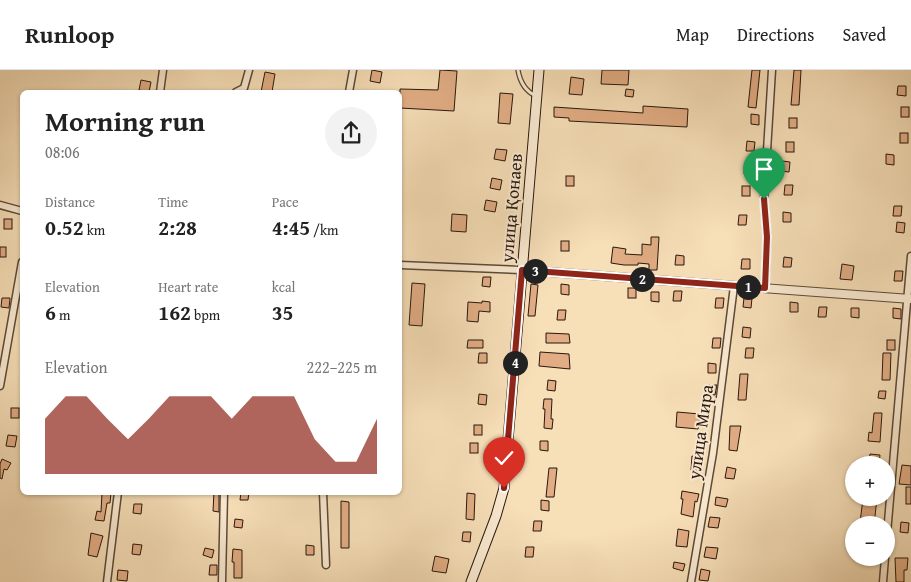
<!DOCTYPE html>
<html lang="en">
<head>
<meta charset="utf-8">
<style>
  :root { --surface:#fff; --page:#f2f2f2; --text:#222; --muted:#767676; --line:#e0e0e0; --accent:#8f2418 }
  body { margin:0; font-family:"Gentium Book Plus",serif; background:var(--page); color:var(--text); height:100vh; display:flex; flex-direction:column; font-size:19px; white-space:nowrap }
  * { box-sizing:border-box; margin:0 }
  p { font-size:16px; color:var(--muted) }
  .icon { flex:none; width:28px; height:28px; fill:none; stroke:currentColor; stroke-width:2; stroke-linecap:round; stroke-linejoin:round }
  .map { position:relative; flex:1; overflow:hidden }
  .details { position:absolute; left:20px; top:20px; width:382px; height:405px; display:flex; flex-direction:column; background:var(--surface); border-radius:8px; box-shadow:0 1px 4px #0004 }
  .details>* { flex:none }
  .controls { position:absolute; left:845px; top:386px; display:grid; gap:10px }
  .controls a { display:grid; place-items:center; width:50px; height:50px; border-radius:50%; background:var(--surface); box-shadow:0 1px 4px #0004; font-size:25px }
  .pin { position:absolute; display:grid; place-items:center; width:42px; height:42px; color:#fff; margin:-51px -21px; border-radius:50% 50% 50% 0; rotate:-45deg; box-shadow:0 0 5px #0007 }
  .pin .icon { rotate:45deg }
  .km { position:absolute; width:25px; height:25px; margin:-12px; border-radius:50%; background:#222; color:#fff; font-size:14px; line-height:25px; text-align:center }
  .round { display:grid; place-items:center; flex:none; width:52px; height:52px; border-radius:26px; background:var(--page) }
  .headline { display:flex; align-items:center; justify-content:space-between; height:85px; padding:0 25px }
  h1 { font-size:28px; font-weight:700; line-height:38px }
  .figures { display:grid; grid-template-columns:repeat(3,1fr); gap:8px; height:85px; padding:5px 25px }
  .figures div { display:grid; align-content:center }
  .figures b { font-size:21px; font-weight:700 }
  .figures small { font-size:14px; font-weight:400 }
  .figures p { font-size:14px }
  .chart { height:140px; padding:10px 25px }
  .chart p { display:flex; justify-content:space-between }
  .chart svg { width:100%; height:90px; margin-top:5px; fill:var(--accent); opacity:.7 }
  header { display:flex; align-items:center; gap:30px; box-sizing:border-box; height:70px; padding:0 25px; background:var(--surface); border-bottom:1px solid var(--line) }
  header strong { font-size:24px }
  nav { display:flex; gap:28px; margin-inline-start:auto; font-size:18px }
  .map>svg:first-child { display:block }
</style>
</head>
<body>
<header>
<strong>Runloop</strong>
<nav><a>Map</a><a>Directions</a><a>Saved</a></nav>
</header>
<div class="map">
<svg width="911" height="512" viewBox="0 0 911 512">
  <rect width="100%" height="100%" fill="#f7dfb8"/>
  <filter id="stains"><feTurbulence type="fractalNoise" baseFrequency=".004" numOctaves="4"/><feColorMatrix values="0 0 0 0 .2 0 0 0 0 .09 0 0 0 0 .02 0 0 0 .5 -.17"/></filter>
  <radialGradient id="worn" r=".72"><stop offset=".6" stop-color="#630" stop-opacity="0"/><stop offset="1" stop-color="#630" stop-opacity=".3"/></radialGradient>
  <g fill="#e2ad84" stroke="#27170f">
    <path d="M372 0 382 2 380 13 370 11Z"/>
    <path d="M440 0 457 1 454 41 400 38V19L438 20Z"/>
    <path d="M602 0H629L628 15 601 14Z"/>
    <path d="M752 0H760L756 38 748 37Z"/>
    <path d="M794 0H801L799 35H791Z"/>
    <path d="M265 2 275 4 272 22H261Z"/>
    <path d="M571 7 584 9 582 25 569 24Z"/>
    <path d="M141 10 151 12 149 22 139 20Z"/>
    <path d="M898 16H906V26L897 25Z"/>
    <path d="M626 19 634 20 633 27 625 26Z"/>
    <path d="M500 23 513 24 510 54 498 53Z"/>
    <path d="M643 36 688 39 687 57 569 51V48L554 47V37L643 43Z"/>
    <rect x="901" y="37" width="8" height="10"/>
    <path d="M751 44 759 45V55L751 54Z"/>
    <rect x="789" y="48" width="8" height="10"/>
    <rect x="900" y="63" width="8" height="10"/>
    <path d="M747 71 755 72 754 81H746Z"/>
    <rect x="786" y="72" width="8" height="10"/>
    <path d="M496 79 507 80 505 91 494 89Z"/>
    <path d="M886 84 894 85V95L886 94Z"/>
    <path d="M782 91 790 92 789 102 781 101Z"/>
    <path d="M745 93 753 94 752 105 744 104Z"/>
    <rect x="566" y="106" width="8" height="10"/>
    <path d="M492 108 502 110 500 120 490 118Z"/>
    <path d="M785 115H793L792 125H784Z"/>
    <rect x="742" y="116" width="8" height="10"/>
    <path d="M486 130 497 132 495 142 484 140Z"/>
    <path d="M894 136H902L901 146H893Z"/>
    <path d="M783 142 791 143V152H783Z"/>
    <path d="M452 144 467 145 466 162 451 161Z"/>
    <path d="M739 145H747L746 155H738Z"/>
    <rect x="4" y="149" width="8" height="10"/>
    <path d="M897 152 905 153 904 163 896 162Z"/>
    <path d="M651 167H659L657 200H649V194L638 193V195H624L611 193 613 177 626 179 625 184 642 185V174L651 175Z"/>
    <rect x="561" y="171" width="8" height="10"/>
    <rect x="0" y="177" width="6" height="10"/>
    <path d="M676 185 684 186V195H675Z"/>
    <path d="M784 187 792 188 791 197H783Z"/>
    <path d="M742 189H750V199H741Z"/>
    <path d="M842 194 854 196 852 210 840 209Z"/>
    <path d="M895 201H903L902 211H894Z"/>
    <path d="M483 207H491L490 217 482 216Z"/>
    <path d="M412 213 425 214 422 256 409 255Z"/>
    <path d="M531 214 538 215 535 246H528Z"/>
    <path d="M561 214 569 215V225L561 224Z"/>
    <rect x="628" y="218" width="8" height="10"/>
    <path d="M674 221H682L681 231H673Z"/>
    <path d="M651 222H659V232L651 231Z"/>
    <path d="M2 228H10L9 238 1 237Z"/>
    <path d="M716 228H724L723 238H715Z"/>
    <path d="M744 228H752L751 238 743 237Z"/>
    <path d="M482 231 490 232V242L479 241 478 252 467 251 468 232 482 233Z"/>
    <path d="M790 232 798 233V242H790Z"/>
    <path d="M819 237H827L826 247H818Z"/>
    <path d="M851 238H859V248L851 247Z"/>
    <path d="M893 238 901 239V249L893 248Z"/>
    <path d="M558 240H566L565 250H557Z"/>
    <path d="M743 257 751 258 750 268 742 267Z"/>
    <path d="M546 263 569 264 570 273H546Z"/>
    <path d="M713 268H721L720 278H712Z"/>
    <path d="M468 270H483V278H467Z"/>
    <rect x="887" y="270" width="8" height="10"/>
    <path d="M746 278H754L753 288H745Z"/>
    <path d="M540 282 569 284 570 299 539 296Z"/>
    <path d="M479 283H487V293H478Z"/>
    <path d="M883 283H891L890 310H882Z"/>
    <path d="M708 293 716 294V303H708Z"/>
    <path d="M740 304H748L746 330H738Z"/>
    <path d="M548 310 556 311 555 321 547 320Z"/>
    <path d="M709 315H717L715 325 708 324Z"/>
    <path d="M879 321H886L885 329 878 328Z"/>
    <path d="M479 324 487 325 486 335 478 334Z"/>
    <path d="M544 329H552L551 349H553L552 359 544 358 545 339H543Z"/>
    <rect x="11" y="338" width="8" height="10"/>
    <path d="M677 342 700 344 698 359 676 357Z"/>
    <path d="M874 343H882L880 372 868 371 869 362 872 363Z"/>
    <rect x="474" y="355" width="8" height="10"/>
    <path d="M730 356H741L737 381 729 380Z"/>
    <path d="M8 365 17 366 15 377 6 376Z"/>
    <path d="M697 367H705L701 401 691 400 692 386 696 387Z"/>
    <path d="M540 371H548V381L540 380Z"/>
    <rect x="470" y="373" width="8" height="10"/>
    <path d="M870 384 880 385 879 395 869 394Z"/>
    <path d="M2 389 11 393 7 400 4 399 2 409 0 408V394Z"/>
    <path d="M902 395 911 396V415L899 414Z"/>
    <path d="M727 397 736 399 734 409 725 408Z"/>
    <path d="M549 398H557L554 427H546Z"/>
    <rect x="906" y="417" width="5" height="17"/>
    <path d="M682 421 699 424 697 432 695 431 693 447 681 444 683 429H681Z"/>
    <path d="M214 422H219V442L213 441Z"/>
    <path d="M241 422H249L248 430H240Z"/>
    <path d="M102 423H111L110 433H107L104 451 95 450 97 441 101 442Z"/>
    <path d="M467 423 475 424 474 450 466 449Z"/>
    <path d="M716 427 728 429 726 437 715 435Z"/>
    <path d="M863 428H877L874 455 860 453Z"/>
    <path d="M541 430 549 431V441L541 440Z"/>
    <path d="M341 431 349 432V478H341Z"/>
    <path d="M134 434H142L141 444 133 443Z"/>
    <path d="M710 447 720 448 718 458 708 457Z"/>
    <path d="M235 449 243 450 242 458 234 457Z"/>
    <path d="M534 451H542L541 461H533Z"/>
    <path d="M901 452 909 453 908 463 900 462Z"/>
    <path d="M678 459 689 461 687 477 676 476Z"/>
    <path d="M463 462H471L470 472 462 471Z"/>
    <path d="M91 463 103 466 97 487 88 485Z"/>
    <path d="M133 474 142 475 140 485 132 484Z"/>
    <path d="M306 475 314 476V485H306Z"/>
    <path d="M526 477H534L533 487H525Z"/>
    <path d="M706 477 718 478 716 489 704 487Z"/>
    <path d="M205 478 214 480 212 488 203 485Z"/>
    <path d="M233 479 242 480V508H234V492H232Z"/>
    <path d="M435 486 449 489 446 503 432 501Z"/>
    <path d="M895 488H908L907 500H904V512H896Z"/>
    <path d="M674 492 685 494 683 501 673 498Z"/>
    <path d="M210 495H217V505H209Z"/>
    <path d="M701 499 710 501 708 511 699 510Z"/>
    <path d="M118 500 128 501 127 511 117 510Z"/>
  </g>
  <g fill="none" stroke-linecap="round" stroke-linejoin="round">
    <defs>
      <path id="service" d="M518 0C520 12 525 21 536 26"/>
      <g id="minor">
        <path d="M160 22 163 0"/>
        <path d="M236 22 244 18 249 0"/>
        <path d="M349 22 353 0"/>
        <path d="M0 135 22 141"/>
        <path d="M400 195 522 200"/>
        <path d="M765 218 767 167 764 129 772 0"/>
        <path d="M0 316 22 192"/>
        <path d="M323 422 326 495"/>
        <path d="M886 475 911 186"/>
        <path d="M107 512 118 422"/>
        <path d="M222 512 224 422"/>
        <path d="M691 512 713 383 734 216"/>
        <path d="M883 512 885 488"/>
      </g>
      <path id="tertiary" d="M522 200 911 229"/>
      <path id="secondary" d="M471 512 496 446 504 418 539 0"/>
    </defs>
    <use href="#service" stroke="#5b4939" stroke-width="5.5"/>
    <use href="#minor" stroke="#5b4939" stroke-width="9"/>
    <use href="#tertiary" stroke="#5b4939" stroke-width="10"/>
    <use href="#secondary" stroke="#27170f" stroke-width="11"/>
    <use href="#service" stroke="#faead1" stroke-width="3"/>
    <use href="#minor" stroke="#faead1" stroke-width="6"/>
    <use href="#tertiary" stroke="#faead1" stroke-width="8"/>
    <use href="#secondary" stroke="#faead1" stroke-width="9"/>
  </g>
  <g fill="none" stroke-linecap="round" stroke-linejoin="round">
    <defs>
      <path id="route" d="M504 418 522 200 765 218 767 167 764 129"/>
    </defs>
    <use href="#route" stroke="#fff" stroke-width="10"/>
    <use href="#route" stroke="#8f2418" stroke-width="6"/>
  </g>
  <g text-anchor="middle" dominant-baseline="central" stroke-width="4" stroke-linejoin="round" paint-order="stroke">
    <g font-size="18" fill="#27170f" stroke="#faead1">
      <text transform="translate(511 138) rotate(-85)">улица Қонаев</text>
      <text transform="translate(700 362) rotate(-82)">улица Мира</text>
    </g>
  </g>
  <rect width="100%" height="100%" filter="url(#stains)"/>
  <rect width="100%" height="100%" fill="url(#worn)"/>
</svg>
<div class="controls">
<a>+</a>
<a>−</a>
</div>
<div class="pin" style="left:764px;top:129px;background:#1e9e55"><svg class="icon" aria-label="arrive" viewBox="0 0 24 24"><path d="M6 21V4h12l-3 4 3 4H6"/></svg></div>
<div class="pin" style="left:504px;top:418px;background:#d93025"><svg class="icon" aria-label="check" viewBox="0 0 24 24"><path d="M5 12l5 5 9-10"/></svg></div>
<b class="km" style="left:748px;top:217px">1</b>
<b class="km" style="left:642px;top:209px">2</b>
<b class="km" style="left:535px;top:201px">3</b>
<b class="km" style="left:515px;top:293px">4</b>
<section class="details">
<div class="headline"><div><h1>Morning run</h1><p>08:06</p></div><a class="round"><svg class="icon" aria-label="share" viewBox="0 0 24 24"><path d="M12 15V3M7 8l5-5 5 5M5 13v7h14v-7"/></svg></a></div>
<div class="figures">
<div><p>Distance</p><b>0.52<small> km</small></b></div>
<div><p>Time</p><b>2:28</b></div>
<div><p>Pace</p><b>4:45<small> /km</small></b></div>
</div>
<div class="figures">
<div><p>Elevation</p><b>6<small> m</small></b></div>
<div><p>Heart rate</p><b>162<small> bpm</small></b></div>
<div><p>kcal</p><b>35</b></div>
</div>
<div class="chart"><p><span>Elevation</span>222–225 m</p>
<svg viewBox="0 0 160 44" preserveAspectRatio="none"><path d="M0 44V17L10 6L20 6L30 17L40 27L50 17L60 6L70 6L80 6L90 17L100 6L110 6L120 6L130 27L140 38L150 38L160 17V44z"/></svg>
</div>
</section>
</div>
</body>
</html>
